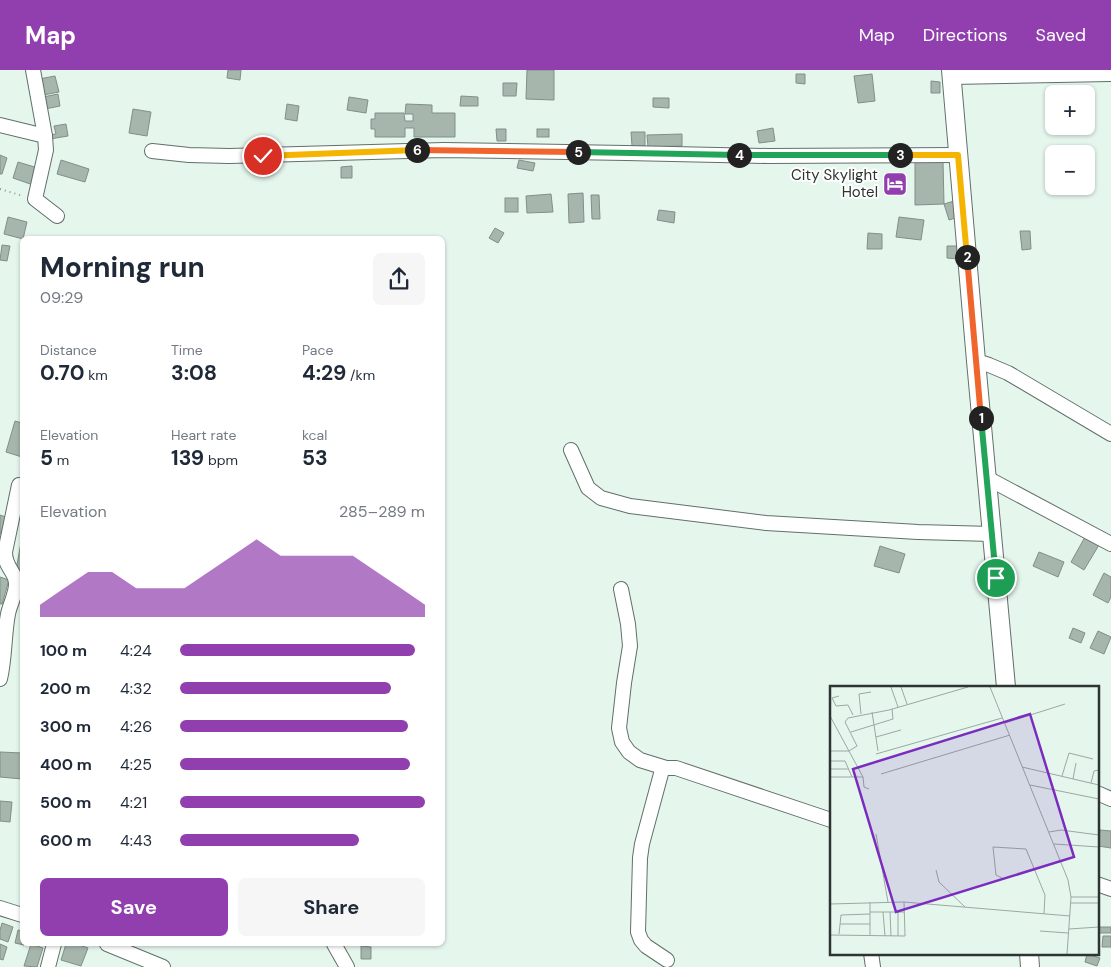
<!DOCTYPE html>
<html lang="en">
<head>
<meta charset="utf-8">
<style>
  :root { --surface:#fff; --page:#f6f6f7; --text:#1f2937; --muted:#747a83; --accent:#913fae }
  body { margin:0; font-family:"DM Sans",sans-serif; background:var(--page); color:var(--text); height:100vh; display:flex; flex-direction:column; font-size:19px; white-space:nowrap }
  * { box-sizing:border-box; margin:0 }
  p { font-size:16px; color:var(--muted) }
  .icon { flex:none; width:28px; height:28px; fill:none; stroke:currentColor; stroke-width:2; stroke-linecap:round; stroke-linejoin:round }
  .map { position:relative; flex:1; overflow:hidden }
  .details { position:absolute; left:20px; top:166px; width:425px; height:710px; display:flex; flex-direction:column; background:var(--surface); border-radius:8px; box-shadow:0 1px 4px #0004 }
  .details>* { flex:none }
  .tools { position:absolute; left:1045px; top:15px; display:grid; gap:10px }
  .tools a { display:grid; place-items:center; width:50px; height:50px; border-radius:8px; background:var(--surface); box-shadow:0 1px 4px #0004; font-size:25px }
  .pin { position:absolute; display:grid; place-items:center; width:42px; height:42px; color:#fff; margin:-21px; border:2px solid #fff; border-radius:50%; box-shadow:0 1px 5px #0007 }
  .km { position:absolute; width:25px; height:25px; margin:-12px; border-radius:50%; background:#222; color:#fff; font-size:14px; line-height:25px; text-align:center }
  .round { display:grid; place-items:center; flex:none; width:52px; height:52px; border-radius:8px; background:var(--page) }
  .summary { display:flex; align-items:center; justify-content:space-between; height:85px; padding:0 20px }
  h1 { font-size:28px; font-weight:700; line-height:38px }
  .stats { display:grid; grid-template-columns:repeat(3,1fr); gap:8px; height:85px; padding:5px 20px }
  .stats div { display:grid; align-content:center }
  .stats b { font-size:21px; font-weight:700 }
  .stats small { font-size:14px; font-weight:400 }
  .stats p { font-size:14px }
  .chart { height:140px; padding:10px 20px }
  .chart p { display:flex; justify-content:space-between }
  .chart svg { width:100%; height:90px; margin-top:5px; fill:var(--accent); opacity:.7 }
  .cta { display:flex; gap:10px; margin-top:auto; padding:10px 20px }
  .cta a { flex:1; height:58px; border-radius:8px; background:var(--accent); color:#fff; font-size:20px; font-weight:700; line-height:58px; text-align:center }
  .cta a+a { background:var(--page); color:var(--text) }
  ul { padding:0 20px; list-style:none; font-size:16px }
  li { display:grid; grid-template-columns:80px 60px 1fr; align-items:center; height:38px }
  li i { height:12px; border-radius:6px; background:var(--accent) }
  header { display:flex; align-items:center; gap:30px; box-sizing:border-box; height:70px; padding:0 25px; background:var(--accent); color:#fff }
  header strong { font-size:24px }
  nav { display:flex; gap:28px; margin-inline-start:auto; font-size:18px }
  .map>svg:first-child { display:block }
</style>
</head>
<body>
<header>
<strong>Map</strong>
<nav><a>Map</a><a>Directions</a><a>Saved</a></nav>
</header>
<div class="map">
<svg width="1111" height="897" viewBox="0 0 1111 897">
  <rect width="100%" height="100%" fill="#e5f6ed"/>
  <g fill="#a6b6ad" stroke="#808f87">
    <path d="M228 0H241L240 10 227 8Z"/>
    <path d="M527 0H554V30L526 29Z"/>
    <path d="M796 4H805V14L796 13Z"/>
    <path d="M872 4 875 31 858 33 854 6Z"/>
    <path d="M55 6 59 22 43 25 39 9Z"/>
    <path d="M931 11 940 12V23H931Z"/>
    <path d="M503 13H517L516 26H503Z"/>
    <path d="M58 24 60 36 45 39 43 27Z"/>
    <path d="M461 26 478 27V36H460Z"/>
    <path d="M349 27 368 30 366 43 347 40Z"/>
    <path d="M653 28H669V38L653 37Z"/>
    <path d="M287 34 299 36 297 51 285 49Z"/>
    <path d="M406 34 432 35V43H455V67H414V58H405V67H375V59H371V49H375V43H404L405 51H413V44H405Z"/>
    <path d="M133 39 151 42 147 66 129 63Z"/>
    <path d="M66 54 68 66 50 69 49 65 56 64 54 56Z"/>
    <path d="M773 58 775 71 759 73 757 61Z"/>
    <path d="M496 59H506V71H497Z"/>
    <rect x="537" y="59" width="12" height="8"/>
    <path d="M631 62H645V76H632Z"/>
    <path d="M682 64V76L648 77 647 65Z"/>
    <path d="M0 85 7 88 2 104H0Z"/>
    <path d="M61 90 89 99 85 112 57 104Z"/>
    <path d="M519 90 535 93 533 101 517 98Z"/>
    <path d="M18 92 38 98 33 115 13 108Z"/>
    <path d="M915 92H943L944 134 915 135Z"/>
    <path d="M352 96V108H341V97Z"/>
    <path d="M583 123 584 152 569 153 568 124Z"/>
    <path d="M551 124 553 142 527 143 526 126Z"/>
    <path d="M591 125H599L600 149H592Z"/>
    <rect x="505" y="128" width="13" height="14"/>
    <path d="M954 131 959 147 949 150 944 134Z"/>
    <path d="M659 140 675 142 674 153 657 150Z"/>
    <path d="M8 147 27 152 23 169 4 164Z"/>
    <path d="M899 147 924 150 921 170 896 167Z"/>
    <path d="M495 158 504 163 498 173 489 168Z"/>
    <path d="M1020 161H1030L1031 179 1022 180Z"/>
    <path d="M868 163 882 164V179H867Z"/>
    <path d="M2 175 10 176 7 191 0 190Z"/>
    <path d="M947 176H959L958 189 947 188Z"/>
    <path d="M15 351 22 353V387L6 382Z"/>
    <path d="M0 445 9 448 5 465 0 464Z"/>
    <path d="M22 467V501L16 500Z"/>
    <path d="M1085 467 1099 475 1084 500 1071 492Z"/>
    <path d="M880 476 905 484 899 503 874 496Z"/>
    <path d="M1039 482 1064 492 1058 507 1033 496Z"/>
    <path d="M1104 503 1111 507V527L1108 533 1093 525Z"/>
    <path d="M0 507 9 510 2 534H0Z"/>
    <path d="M1073 558 1085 563 1081 573 1069 568Z"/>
    <path d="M1098 561 1111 567 1104 584 1090 578Z"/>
    <path d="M0 682 22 683V709L0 707Z"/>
    <path d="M0 731 12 732 10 752 0 751Z"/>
    <path d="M1100 760 1111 761V778L1098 776Z"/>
    <path d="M2 853 13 857 8 872 0 869V860Z"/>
    <rect x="1097" y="857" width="14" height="6"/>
    <path d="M18 860 22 861V874L24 875 15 873Z"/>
    <path d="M1103 866H1111V877H1102Z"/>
    <path d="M0 874 7 877 3 890 0 889Z"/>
    <path d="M31 874 43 878 37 897 24 896Z"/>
    <path d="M66 874H76L88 878 81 896 61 890Z"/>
    <path d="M361 876 371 877V889H361Z"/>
    <path d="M1087 884 1100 888 1097 896 1085 892Z"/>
  </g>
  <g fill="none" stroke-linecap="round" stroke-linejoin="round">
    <defs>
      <g id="minor">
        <path d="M33 0 45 66 46 80 35 129 57 146"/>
        <path d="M951 7 1111 4"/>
        <path d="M0 55 45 66"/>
        <path d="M152 81 189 85 229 86 444 80 626 83 768 86 958 85"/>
        <path d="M976 291 989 295 1008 303 1111 364"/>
        <path d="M571 380 588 418 601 428 630 436 766 453 918 462 992 464"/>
        <path d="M987 408 1111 474"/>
        <path d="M621 519 628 554 630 576 624 613 619 658 622 672 629 682 640 690 666 698"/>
        <path d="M0 609C5 588 4 565 8 544 10 534 16 524 16 514 16 501 5 499 5 482L19 415"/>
        <path d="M1097 723 1111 729"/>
        <path d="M1097 814 1111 819"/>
        <path d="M0 838 22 845"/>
        <path d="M107 874 163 897"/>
        <path d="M334 874 347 897"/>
        <path d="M871 883 873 897"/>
        <path d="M667 890 646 876 641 870 638 862 640 788 642 774 662 700 666 698H676L831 750"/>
        <path d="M48 897 54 874"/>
      </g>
      <g id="major">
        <path d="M951 0 976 291 1006 617"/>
        <path d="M1029 883 1030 897"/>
      </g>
    </defs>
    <use href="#minor" stroke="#617069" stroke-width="16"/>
    <use href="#major" stroke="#617069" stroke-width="20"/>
    <path stroke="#8d9993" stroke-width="2" stroke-dasharray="1 4" stroke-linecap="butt" d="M0 119 23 126"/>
    <use href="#minor" stroke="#fff" stroke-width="14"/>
    <use href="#major" stroke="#fff" stroke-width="18"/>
  </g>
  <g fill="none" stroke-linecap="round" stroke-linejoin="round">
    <defs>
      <path id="split-1" d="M981 348 996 508"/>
      <path id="split-2" d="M967 187 981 348"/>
      <path id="split-3" d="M900 85H958L967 187"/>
      <path id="split-4" d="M739 85H900"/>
      <path id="split-5" d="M578 82 739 85"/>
      <path id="split-6" d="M417 80 578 82"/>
      <path id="split-7" d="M263 86 417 80"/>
    </defs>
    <use href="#split-1" stroke="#fff" stroke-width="10"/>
    <use href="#split-2" stroke="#fff" stroke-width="10"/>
    <use href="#split-3" stroke="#fff" stroke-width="10"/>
    <use href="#split-4" stroke="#fff" stroke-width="10"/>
    <use href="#split-5" stroke="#fff" stroke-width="10"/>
    <use href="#split-6" stroke="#fff" stroke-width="10"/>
    <use href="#split-7" stroke="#fff" stroke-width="10"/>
    <use href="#split-1" stroke="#22a559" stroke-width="6"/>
    <use href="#split-2" stroke="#f0652b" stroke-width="6"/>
    <use href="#split-3" stroke="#f5b400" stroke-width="6"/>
    <use href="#split-4" stroke="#22a559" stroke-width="6"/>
    <use href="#split-5" stroke="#22a559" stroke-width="6"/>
    <use href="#split-6" stroke="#f0652b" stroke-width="6"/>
    <use href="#split-7" stroke="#f5b400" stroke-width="6"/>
  </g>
  <defs>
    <symbol id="hotel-square" viewBox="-11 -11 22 22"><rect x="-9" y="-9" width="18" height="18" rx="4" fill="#913fae" stroke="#fefefe"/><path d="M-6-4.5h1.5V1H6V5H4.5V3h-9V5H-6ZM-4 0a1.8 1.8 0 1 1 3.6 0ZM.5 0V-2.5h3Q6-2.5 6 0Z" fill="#fff"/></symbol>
  </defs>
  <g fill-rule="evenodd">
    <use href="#hotel-square" x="881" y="100" width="28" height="28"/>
  </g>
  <g text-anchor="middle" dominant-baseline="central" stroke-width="4" stroke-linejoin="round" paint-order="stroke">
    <g font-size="15" fill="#2e3431" stroke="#fefefe" text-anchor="end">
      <text x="878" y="105">City Skylight<tspan x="878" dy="17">Hotel</tspan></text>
    </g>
  </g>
  <g transform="translate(830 616)">
    <rect width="269" height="269" fill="#e5f6ed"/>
    <path fill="none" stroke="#9ca8a2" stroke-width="1" d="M61 1 68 21M71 1 77 18M160 1 238 194 241 211 237 268M9 10 2 12 6 20 18 19 23 29M42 26 48 65M31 28 29 8 41 6M0 30 33 91 34 101 39 103M175 37 235 18M21 46 63 33 62 23M46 51 71 44M0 65H19L27 60 15 36 18 32 59 24 138 1M46 68 172 32M0 75H15L22 91M192 81 269 99M0 83H19M51 88 180 49M232 90 239 67 263 73M0 91H33M243 93 246 77M261 97 264 85 269 84M200 99 269 113M219 146 231 144 269 149M46 148 58 216M224 158 269 161M106 184 109 196 135 221M172 192 166 189 163 161 196 163 215 209 214 228M241 211H269M40 216V249M241 217H269M0 218 74 216 240 230M40 226H74M53 226 55 250M60 226 61 250M68 226V250M10 238H40M239 243 269 241M210 245 238 247M9 248 11 229 40 228M0 249 75 250 74 216"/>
    <path fill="#7b2cbf" fill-opacity="0.15" stroke="#7b2cbf" stroke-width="2.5" d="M200 28 244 171 66 226 23 83Z"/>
    <rect width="269" height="269" fill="none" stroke="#2e3431" stroke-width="2.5"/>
  </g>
</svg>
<div class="tools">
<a>+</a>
<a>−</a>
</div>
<div class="pin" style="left:996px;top:508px;background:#1e9e55"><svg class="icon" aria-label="arrive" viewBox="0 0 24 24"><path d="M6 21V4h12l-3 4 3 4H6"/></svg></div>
<div class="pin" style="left:263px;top:86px;background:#d93025"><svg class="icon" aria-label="check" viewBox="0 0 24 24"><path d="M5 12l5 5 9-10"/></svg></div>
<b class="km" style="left:981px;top:348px">1</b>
<b class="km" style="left:967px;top:187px">2</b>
<b class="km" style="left:900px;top:85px">3</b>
<b class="km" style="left:739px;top:85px">4</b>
<b class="km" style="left:578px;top:82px">5</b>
<b class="km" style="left:417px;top:80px">6</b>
<section class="details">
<div class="summary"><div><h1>Morning run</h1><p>09:29</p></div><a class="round"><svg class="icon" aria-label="share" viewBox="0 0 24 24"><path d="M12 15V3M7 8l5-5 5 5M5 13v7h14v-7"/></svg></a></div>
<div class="stats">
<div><p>Distance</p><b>0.70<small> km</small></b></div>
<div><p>Time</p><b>3:08</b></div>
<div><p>Pace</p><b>4:29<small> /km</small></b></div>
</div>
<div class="stats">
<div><p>Elevation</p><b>5<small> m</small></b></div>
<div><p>Heart rate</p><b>139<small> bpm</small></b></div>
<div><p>kcal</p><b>53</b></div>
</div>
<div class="chart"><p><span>Elevation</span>285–289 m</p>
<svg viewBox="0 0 160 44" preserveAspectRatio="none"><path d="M0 44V38L10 30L20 22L30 22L40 30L50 30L60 30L70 22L80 14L90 6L100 14L110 14L120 14L130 14L140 22L150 30L160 38V44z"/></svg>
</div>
<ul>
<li><b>100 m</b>4:24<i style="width:96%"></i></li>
<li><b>200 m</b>4:32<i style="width:86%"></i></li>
<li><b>300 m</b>4:26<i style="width:93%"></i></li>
<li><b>400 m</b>4:25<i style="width:94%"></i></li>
<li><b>500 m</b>4:21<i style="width:100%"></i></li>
<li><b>600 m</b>4:43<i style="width:73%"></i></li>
</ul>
<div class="cta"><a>Save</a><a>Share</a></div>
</section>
</div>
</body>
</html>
